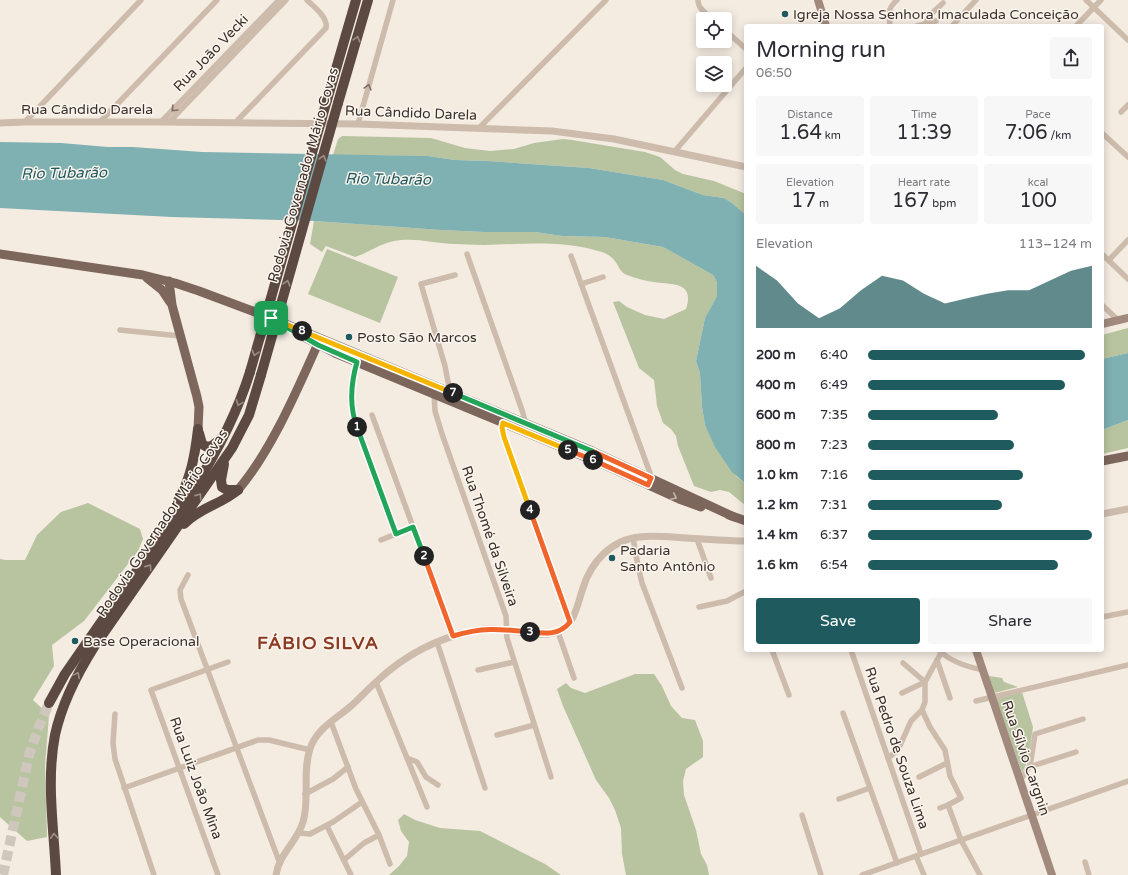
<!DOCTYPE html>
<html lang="en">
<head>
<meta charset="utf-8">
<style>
  :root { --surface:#fff; --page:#f7f7f7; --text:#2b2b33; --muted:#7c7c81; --accent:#1f5a5e }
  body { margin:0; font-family:"Varela Round",sans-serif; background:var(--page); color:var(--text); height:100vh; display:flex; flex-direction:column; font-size:15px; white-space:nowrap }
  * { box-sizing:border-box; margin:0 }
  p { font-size:13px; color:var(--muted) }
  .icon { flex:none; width:22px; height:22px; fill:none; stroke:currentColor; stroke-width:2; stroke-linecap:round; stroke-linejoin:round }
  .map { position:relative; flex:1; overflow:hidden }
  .details { position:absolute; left:744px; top:24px; width:360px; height:628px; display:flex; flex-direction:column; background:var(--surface); border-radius:4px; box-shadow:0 2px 10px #0003 }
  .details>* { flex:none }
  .buttons { position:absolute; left:696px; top:12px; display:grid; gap:8px }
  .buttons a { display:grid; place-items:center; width:36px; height:36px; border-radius:4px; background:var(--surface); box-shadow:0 2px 10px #0003; font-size:20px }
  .pin { position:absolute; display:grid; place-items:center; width:34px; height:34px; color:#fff; margin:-17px; border-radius:8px; box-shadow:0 2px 6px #0006 }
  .km { position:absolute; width:20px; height:20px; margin:-10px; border-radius:50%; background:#222; color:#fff; font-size:11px; line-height:20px; text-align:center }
  .round { display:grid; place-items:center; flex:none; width:42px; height:42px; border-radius:4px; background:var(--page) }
  .head { display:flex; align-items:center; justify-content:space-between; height:68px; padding:0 12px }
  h1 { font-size:22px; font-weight:600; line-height:30px }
  .metrics { display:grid; grid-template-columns:repeat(3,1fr); gap:6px; height:68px; padding:4px 12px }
  .metrics div { display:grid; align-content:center; border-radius:4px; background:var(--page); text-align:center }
  .metrics b { font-size:20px; font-weight:600 }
  .metrics small { font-size:11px; font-weight:400 }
  .metrics p { font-size:11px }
  .chart { height:112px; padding:8px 12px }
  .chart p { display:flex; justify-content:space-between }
  .chart svg { width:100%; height:72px; margin-top:4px; fill:var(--accent); opacity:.7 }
  .action { display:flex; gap:8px; margin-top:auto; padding:8px 12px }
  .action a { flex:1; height:46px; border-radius:4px; background:var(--accent); color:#fff; font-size:16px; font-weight:600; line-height:46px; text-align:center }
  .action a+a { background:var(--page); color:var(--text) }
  ul { padding:0 12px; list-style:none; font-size:13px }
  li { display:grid; grid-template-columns:64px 48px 1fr; align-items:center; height:30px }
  li i { height:10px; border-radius:5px; background:var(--accent) }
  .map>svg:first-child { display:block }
</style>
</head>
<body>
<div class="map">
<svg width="1128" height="875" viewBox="0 0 1128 875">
  <rect width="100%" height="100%" fill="#f4ebe1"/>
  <g fill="#b8c4a0">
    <path d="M342 136 431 138 465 148 490 151 514 149 534 143 563 139 572 140 645 152 660 157 675 170 683 174 714 181 746 194V215L732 203 724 198 703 195 663 180 589 168 488 161 455 160 428 156 333 155 338 139Z"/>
    <path d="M314 221 441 230 484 232H535L562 236 605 237 663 247 713 275 717 282V296L705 318 696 361 700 373 702 407 705 425 736 476 746 484V506L729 492 720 490 711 492 694 486 678 446 676 436 671 429 663 423 657 406 654 380 639 368 613 302 619 301 627 307 645 315 664 319 686 309C695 281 672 285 654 282 645 281 635 278 627 275 619 272 619 265 614 260 610 255 604 252 598 251 562 240 522 244 484 245 474 245 464 244 454 244 434 243 413 237 394 241 379 244 368 253 355 257L326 246 322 252 310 244Z"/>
    <path d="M327 249 398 277 380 323 308 294Z"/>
    <path d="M1128 328V353L1102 359V335Z"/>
    <path d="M1128 420V448L1102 454V430Z"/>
    <path d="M88 503 140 529 143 539 138 551 84 621 52 645 54 666 33 700 49 715 45 766 47 837 27 841 0 817V559L6 560H25L37 535 61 512Z"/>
    <path d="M635 674H654L662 686 671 706 682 718 695 720 703 741V757L686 769 683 781 684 795 696 830 701 854 707 865 709 875H626L622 854 621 828 615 810 609 798 596 780 563 706 557 689 566 683 571 688 585 693Z"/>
    <path d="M989 676 1002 678 1004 682 1018 687 994 693Z"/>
    <path d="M1022 692 1033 727 1028 760 1022 773 996 698Z"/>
    <path d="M404 814 415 820 440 828 480 831 545 864 561 875H389L399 866 407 856 409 842 401 831 398 820Z"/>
  </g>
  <g fill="#7fb0b2">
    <path d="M0 142 61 143 108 147H133L202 152 428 156 455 160 488 161 589 168 663 180 703 195 724 198 732 203 746 215V484L732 472 715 447 705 425 702 407 700 373 696 361 705 318 717 296V282L713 275 663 247 605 237 562 236 535 232H484L441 230 314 221 172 217 0 208Z"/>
    <path d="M1128 353V420L1102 430V359Z"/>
  </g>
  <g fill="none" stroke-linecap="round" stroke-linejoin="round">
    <path stroke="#cfc6bd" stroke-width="10" stroke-dasharray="10 5" stroke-linecap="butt" d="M3 875 29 755 38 729 49 703"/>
    <g stroke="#cdbbac" stroke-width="5.5">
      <path d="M698 0C698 9 706 13 712 19"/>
      <path d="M1086 0 1128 40"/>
      <path d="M926 24 928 17 943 3"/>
      <path d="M890 26C889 13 887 9 897 0"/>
      <path d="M917 26 936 21"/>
      <path d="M952 26 976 0"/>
      <path d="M1076 26 1101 0"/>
      <path d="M725 30 746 49"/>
      <path d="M1121 112 1128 105"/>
      <path d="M25 122 141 0"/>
      <path d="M100 122 217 0"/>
      <path d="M161 122 279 0"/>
      <path d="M169 122 286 0"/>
      <path d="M235 123 326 28C328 17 314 7 307 0"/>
      <path d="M358 124 393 0"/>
      <path d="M479 128 606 0"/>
      <path d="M1102 133 1128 157"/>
      <path d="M675 151 746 68"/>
      <path d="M467 254 523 413 526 426"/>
      <path d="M1102 254 1128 279"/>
      <path d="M571 256 650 473 651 479"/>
      <path d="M1109 260 1128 240"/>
      <path d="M581 284 603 277"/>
      <path d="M1102 305 1118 320"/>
      <path d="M120 330 180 336"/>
      <path d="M358 361C351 380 349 402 355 422L396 534 413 527"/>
      <path d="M450 392 445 366 421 284 455 275"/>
      <path d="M434 394 435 411 442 434 506 616 507 638 551 777"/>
      <path d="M372 415 453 636"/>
      <path d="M504 421 502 428 504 437 571 622"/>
      <path d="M633 538 638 566 642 583 682 688"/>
      <path d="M697 539 711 578"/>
      <path d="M381 540 396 534"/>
      <path d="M188 575 180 590 181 599 279 861"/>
      <path d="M699 607 727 601 746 591"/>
      <path d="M1102 617 1128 612"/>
      <path d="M558 632 574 678"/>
      <path d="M437 642 485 788"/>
      <path d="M772 650 789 695"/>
      <path d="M851 650 921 854"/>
      <path d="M939 650C950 662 968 667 983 670"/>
      <path d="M937 660 950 698"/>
      <path d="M478 670 514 662"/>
      <path d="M376 682 427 807"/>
      <path d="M902 693 925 682 903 663"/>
      <path d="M976 701 1128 665"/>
      <path d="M922 710 930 727 945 750 950 776 961 798 948 805 961 840 980 875"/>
      <path d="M843 713 897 863"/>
      <path d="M115 714 113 743 115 759 154 875"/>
      <path d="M331 722 356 789 379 835 390 864"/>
      <path d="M497 735 534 725"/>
      <path d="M407 758 417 762 426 777 438 785"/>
      <path d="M888 758 898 750 911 721 922 710 925 702V682L941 653"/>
      <path d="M1029 767 1076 752"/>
      <path d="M919 777 947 763"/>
      <path d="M1020 781 1029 767 1031 760 1035 734 1083 719"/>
      <path d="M124 788 258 740H269L310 750"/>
      <path d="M305 794 333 779 348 767"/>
      <path d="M839 799 870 788"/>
      <path d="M940 808 948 805"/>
      <path d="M802 815 821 875"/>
      <path d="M327 826 351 875"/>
      <path d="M299 833 310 834 333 822 362 802"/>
      <path d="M916 856 924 875"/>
      <path d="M344 860 364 843 379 835"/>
      <path d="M1085 862 1089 875"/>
      <path d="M218 875 151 690 228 662"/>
      <path d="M862 875 1128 781"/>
    </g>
    <g stroke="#cdbbac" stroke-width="7">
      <path d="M0 123 25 122H161L358 124 552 131 614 139 746 167"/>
      <path d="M1102 514 1128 509"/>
      <path d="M276 875C279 854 297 842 303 822 310 799 302 773 310 749 316 729 336 719 351 706 360 698 368 689 377 681 405 655 437 638 474 631 482 629 489 628 497 629 514 630 545 639 560 631 575 624 578 602 583 588 591 562 611 540 639 537 654 535 670 537 686 538 706 539 726 541 746 541"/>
    </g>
    <g stroke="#a18a7d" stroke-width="8">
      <path d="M818 0 826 26"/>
      <path d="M1102 324 1128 318"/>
      <path d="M976 650 1052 875"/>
    </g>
    <g stroke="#7d675c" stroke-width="9">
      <path d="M0 254 143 275 175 283 199 291 271 318 592 451 734 517"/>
      <path d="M147 278 162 290 170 302"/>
      <path d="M169 281 172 305 197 397 199 407 198 429"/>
      <path d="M302 336 335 353 600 463 679 499 701 507"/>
      <path d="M1102 461 1128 456"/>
      <path d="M238 490C272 450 298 388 320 339"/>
      <path d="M729 515 746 521"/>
    </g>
    <g stroke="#5c4a42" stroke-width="10">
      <path d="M327 100 356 0"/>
      <path d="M338 103 368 0"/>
      <path d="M199 433 202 444 207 447 212 446 222 438"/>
      <path d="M224 464 221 480 222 487 227 490H238"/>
      <path d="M178 501C191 478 195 455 198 429"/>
      <path d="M184 524C201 507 220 505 238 490"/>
      <path d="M49 703 65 674 83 648 193 490C217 452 237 414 250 372"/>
      <path d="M56 875C54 829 46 781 55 735 62 703 77 674 94 647L232 448 249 415 261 375"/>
    </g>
    <g stroke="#5c4a42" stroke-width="10">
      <path d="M250 372 327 100"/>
      <path d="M261 375 338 103"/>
    </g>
  </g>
  <defs><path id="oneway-chevron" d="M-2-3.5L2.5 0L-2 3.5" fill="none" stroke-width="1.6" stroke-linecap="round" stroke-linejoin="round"/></defs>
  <g stroke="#9c8e87">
    <use href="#oneway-chevron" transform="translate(357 39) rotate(-74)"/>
    <use href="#oneway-chevron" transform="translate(323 158) rotate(-74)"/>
    <use href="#oneway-chevron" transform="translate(287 283) rotate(-74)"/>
    <use href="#oneway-chevron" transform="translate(255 353) rotate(106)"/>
    <use href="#oneway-chevron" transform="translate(239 403) rotate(111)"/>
    <use href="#oneway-chevron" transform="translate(199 496) rotate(-55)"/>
    <use href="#oneway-chevron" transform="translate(149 567) rotate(-55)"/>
    <use href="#oneway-chevron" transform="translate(77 675) rotate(-62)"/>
    <use href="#oneway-chevron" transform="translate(54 836) rotate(-93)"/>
  </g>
  <g stroke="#7d6f65">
    <use href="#oneway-chevron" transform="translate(368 87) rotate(-75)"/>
    <use href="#oneway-chevron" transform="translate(174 109) rotate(134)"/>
  </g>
  <use stroke="#c2b5ac" href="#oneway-chevron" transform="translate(674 497) rotate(25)"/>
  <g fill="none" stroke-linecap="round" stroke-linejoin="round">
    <defs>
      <path id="split-1" d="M271 318 318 345 357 362C351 383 349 406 357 427"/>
      <path id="split-2" d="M357 427 396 534 413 527 424 556"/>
      <path id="split-3" d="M424 556 453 636C483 627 499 629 530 632"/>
      <path id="split-4" d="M530 632C546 634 560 635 570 622L530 510"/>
      <path id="split-5" d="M530 510 504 437 502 428 503 423 568 450"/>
      <path id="split-6" d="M568 450 588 458 592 451 651 478 648 485 593 460"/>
      <path id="split-7" d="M453 393 592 451 588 458 593 460"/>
      <path id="split-8" d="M302 331 453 393"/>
      <path id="split-9" d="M271 318 302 331"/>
    </defs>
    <use href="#split-1" stroke="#fff" stroke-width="8"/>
    <use href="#split-2" stroke="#fff" stroke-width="8"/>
    <use href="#split-3" stroke="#fff" stroke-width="8"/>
    <use href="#split-4" stroke="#fff" stroke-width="8"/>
    <use href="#split-5" stroke="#fff" stroke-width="8"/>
    <use href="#split-6" stroke="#fff" stroke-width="8"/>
    <use href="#split-7" stroke="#fff" stroke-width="8"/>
    <use href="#split-8" stroke="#fff" stroke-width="8"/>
    <use href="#split-9" stroke="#fff" stroke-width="8"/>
    <use href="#split-1" stroke="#22a559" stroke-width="5"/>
    <use href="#split-2" stroke="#22a559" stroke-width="5"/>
    <use href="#split-3" stroke="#f0652b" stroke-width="5"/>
    <use href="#split-4" stroke="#f0652b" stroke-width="5"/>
    <use href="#split-5" stroke="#f5b400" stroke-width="5"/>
    <use href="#split-6" stroke="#f0652b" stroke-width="5"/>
    <use href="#split-7" stroke="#22a559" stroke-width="5"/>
    <use href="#split-8" stroke="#f5b400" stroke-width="5"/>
    <use href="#split-9" stroke="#f5b400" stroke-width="5"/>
  </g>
  <g fill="#1f5a5e" stroke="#fbf5ee" stroke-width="1.5">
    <circle cx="785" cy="14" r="4"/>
    <circle cx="349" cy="337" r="4"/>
    <circle cx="612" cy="558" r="4"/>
    <circle cx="75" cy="641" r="4"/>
  </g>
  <g text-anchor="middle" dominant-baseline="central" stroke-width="3" stroke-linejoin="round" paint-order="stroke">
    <g font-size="14" fill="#3b302b" stroke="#fbf5ee" text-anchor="start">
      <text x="793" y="14">Igreja Nossa Senhora Imaculada Conceição</text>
      <text x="357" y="337">Posto São Marcos</text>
      <text x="620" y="550">Padaria<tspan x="620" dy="16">Santo Antônio</tspan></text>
      <text x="83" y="641">Base Operacional</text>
    </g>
    <g font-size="14" fill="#3b302b" stroke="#fbf5ee">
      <text transform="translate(211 53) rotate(-46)">Rua João Vecki</text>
      <text x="87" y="109">Rua Cândido Darela</text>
      <text transform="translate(411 113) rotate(2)">Rua Cândido Darela</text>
      <text transform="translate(303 175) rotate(-74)">Rodovia Governador Mário Covas</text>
      <text transform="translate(162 523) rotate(-56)">Rodovia Governador Mário Covas</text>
      <text transform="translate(490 536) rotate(71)">Rua Thomé da Silveira</text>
      <text transform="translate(897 748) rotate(71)">Rua Pedro de Souza Lima</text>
      <text transform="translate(1026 758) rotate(71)">Rua Sílvio Cargnin</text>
      <text transform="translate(196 778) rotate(70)">Rua Luiz João Mina</text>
    </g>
    <g font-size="15" font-style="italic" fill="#1f5a5e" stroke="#fbf5ee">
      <text transform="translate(64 173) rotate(-1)">Rio Tubarão</text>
      <text transform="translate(388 179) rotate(1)">Rio Tubarão</text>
    </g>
    <g font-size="18" font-weight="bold" letter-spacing="1" fill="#8c3b22" stroke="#fbf5ee">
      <text x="318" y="643">FÁBIO SILVA</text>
    </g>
  </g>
</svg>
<div class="buttons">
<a><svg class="icon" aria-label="locate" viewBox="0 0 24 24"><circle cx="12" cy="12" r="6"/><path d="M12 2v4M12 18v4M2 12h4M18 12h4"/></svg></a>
<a><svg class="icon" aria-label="layers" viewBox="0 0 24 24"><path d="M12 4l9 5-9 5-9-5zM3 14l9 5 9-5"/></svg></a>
</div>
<div class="pin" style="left:271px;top:318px;background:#1e9e55"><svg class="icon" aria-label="arrive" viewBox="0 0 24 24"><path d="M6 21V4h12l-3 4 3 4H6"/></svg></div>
<b class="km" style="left:357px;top:427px">1</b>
<b class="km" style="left:424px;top:556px">2</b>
<b class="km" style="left:530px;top:632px">3</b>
<b class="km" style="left:530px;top:510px">4</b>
<b class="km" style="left:568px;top:450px">5</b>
<b class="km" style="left:593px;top:460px">6</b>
<b class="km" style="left:453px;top:393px">7</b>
<b class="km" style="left:302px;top:331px">8</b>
<section class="details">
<div class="head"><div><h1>Morning run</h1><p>06:50</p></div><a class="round"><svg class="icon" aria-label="share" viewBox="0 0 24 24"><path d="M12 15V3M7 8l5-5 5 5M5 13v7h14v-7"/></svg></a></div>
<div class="metrics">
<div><p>Distance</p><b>1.64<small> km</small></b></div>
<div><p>Time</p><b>11:39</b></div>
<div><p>Pace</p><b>7:06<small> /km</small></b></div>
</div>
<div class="metrics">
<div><p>Elevation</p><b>17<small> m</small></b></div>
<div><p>Heart rate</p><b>167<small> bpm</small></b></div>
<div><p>kcal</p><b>100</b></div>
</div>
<div class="chart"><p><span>Elevation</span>113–124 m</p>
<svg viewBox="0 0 160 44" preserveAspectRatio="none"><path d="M0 44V6L10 15L20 29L30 38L40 32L50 21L60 12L70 15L80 23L90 29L100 26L110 23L120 21L130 21L140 15L150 9L160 6V44z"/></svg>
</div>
<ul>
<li><b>200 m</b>6:40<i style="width:97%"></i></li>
<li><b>400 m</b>6:49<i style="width:88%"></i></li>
<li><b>600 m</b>7:35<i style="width:58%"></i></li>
<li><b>800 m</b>7:23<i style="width:65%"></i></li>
<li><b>1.0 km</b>7:16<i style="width:69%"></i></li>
<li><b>1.2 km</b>7:31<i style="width:60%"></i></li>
<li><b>1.4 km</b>6:37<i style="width:100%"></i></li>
<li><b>1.6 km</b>6:54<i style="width:85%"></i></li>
</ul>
<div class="action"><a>Save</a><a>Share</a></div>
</section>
</div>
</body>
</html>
